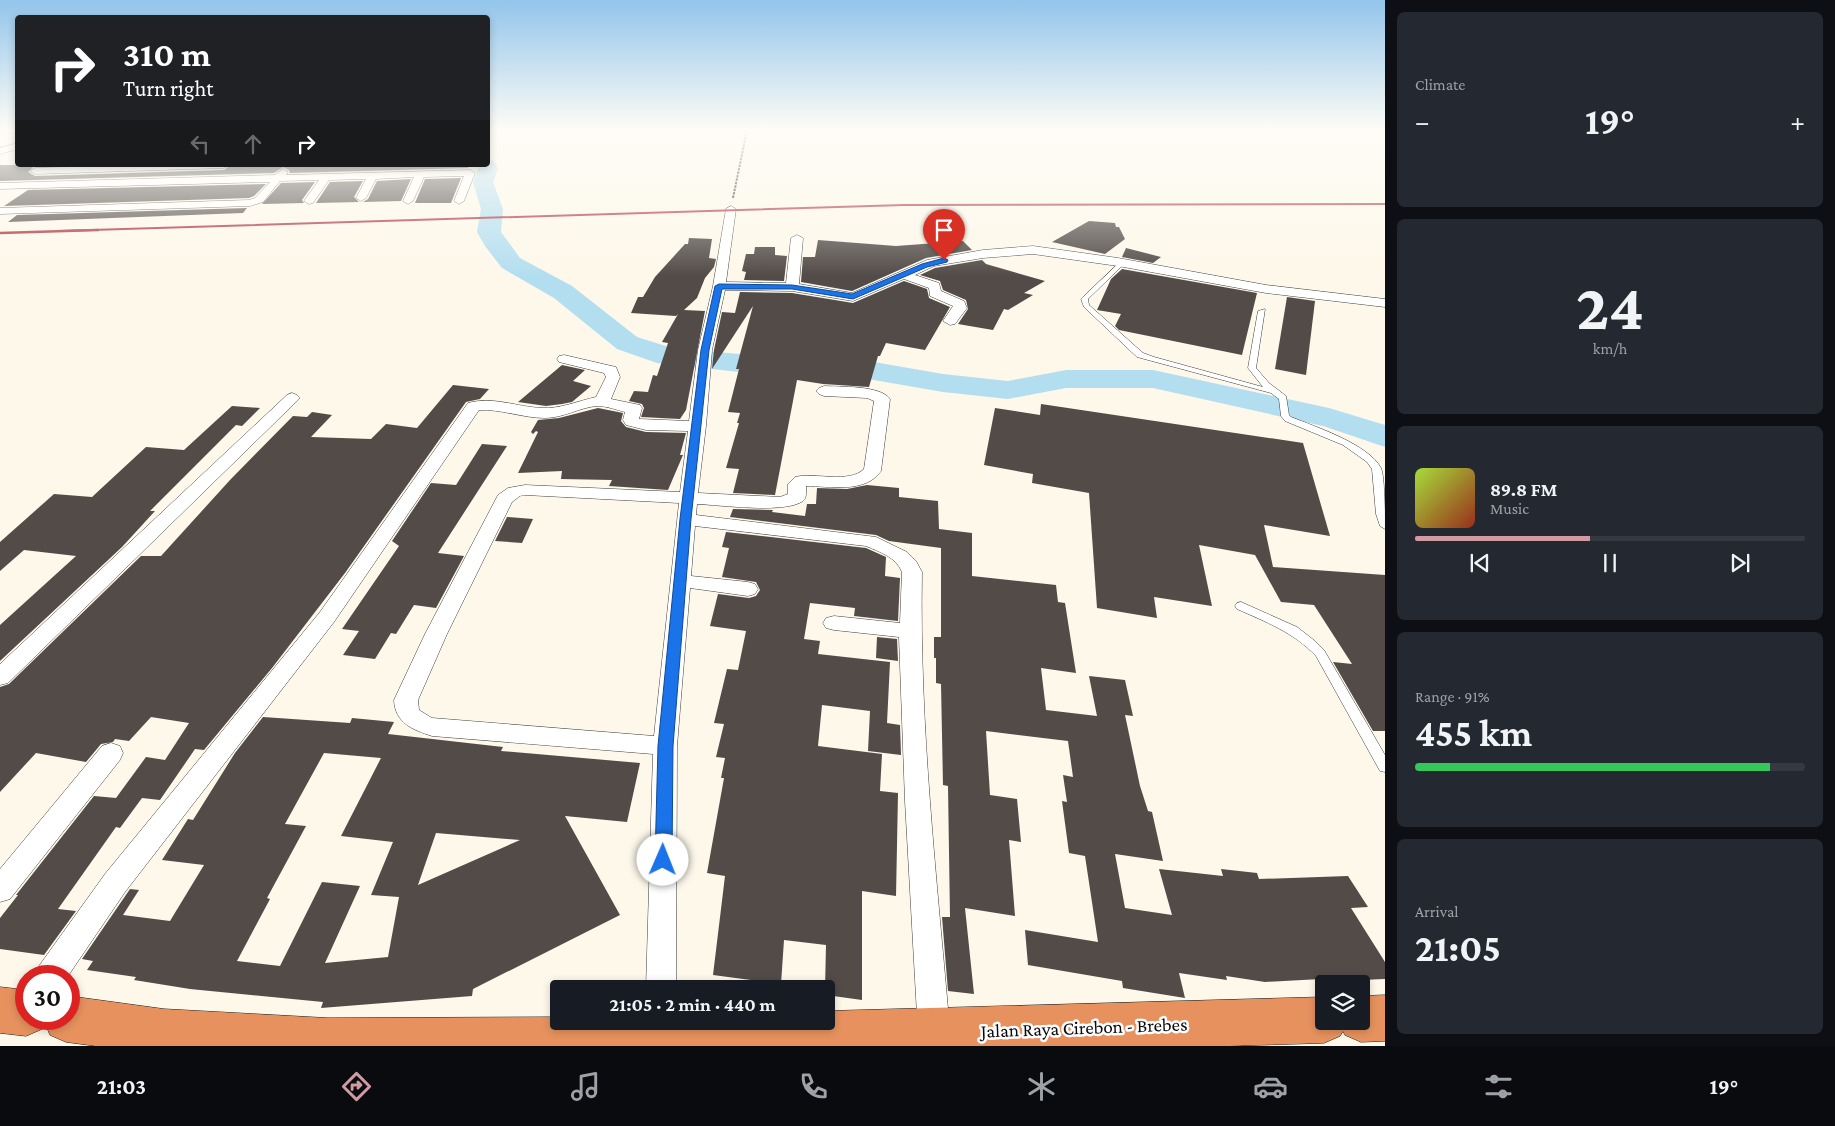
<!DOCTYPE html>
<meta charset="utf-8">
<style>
body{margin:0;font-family:"Crimson Pro",serif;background:#242831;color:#f1f3f6;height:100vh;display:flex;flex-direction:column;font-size:19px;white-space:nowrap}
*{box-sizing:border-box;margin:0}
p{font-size:16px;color:#9ea1a6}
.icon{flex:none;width:28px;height:28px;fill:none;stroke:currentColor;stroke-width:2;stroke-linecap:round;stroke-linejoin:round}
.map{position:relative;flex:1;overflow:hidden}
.sheet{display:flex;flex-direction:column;gap:12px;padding:12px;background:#0d0f14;width:450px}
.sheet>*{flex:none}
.banner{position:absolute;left:15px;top:15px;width:475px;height:152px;border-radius:5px;box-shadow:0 2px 8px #0003;background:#202124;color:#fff;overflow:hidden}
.fabs{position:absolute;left:1315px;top:975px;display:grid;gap:10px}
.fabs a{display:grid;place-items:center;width:55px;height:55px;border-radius:5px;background:#171b24;box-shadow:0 2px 8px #0003;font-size:25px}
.speed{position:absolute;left:15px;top:965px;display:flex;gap:10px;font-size:25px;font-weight:700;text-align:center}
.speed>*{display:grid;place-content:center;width:65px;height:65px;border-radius:50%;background:#171b24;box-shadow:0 2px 8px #0003;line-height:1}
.speed .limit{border:8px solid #d22;background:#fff;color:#111}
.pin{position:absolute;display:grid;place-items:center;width:42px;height:42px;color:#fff;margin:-51px -21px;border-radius:50% 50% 50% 0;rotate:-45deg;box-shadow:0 0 5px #0007}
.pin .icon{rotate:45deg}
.me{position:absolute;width:55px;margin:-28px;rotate:1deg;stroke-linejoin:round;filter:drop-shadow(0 0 4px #0008)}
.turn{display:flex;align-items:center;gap:18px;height:105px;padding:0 25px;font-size:22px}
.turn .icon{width:65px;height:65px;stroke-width:2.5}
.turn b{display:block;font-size:35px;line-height:42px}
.lanes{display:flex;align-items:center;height:48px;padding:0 25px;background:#0003;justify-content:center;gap:25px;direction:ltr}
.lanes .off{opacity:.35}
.big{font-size:38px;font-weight:700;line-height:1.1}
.sheet .tile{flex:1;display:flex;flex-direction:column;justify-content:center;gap:8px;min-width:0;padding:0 18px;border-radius:8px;background:#242831}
.sheet .dial{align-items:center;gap:0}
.dial b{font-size:65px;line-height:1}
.song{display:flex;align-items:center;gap:15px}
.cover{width:60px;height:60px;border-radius:8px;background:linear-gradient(135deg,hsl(80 70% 55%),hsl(10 70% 35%))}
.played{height:5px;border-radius:2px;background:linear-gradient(90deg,#d29ba4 45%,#363941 45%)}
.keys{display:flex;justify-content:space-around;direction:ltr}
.heat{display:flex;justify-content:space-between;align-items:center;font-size:28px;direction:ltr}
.charge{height:8px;border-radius:4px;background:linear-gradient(90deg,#34c759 91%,#363941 0)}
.trip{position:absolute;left:550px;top:980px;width:285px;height:50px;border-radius:5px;background:#171b24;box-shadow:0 2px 8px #0003;font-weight:700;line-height:50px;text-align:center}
.tab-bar{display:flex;height:80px;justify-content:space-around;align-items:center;background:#090b0e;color:#9ea1a6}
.tab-bar .icon{width:35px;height:35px}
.tab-bar .on{color:#d29ba4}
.tab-bar b{font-size:22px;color:#f1f3f6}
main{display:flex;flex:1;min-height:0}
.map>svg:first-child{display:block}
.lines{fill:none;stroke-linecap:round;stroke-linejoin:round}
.river{fill:#b3def0;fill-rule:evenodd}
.building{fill:#524b48;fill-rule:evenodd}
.lane-casing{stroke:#3d3d3d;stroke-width:1}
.street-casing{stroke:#3d3d3d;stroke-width:1}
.highway-casing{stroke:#1b1b1b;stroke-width:1}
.path{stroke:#2c2c2c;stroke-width:2;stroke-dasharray:2.5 1;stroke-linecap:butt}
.lane{fill:#fff;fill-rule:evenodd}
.street{fill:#fff;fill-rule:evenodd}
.highway{fill:#e7925e;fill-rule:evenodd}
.rail-far1{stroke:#ad303f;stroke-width:2}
.rail{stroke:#ad303f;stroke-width:2.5}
.route{fill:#1a73e8;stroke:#114b97}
.labels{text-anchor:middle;stroke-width:5;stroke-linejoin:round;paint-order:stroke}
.near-street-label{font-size:19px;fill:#0a0a0a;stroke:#fff}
</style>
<main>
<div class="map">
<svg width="1385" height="1046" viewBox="0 0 1385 1046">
<rect width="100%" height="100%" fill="#fdf8ea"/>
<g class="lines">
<polygon class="river" points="488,159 494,161 498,169 493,182 503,209 501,232 520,258 572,286 637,337 672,348 739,354 799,349 943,374 1008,381 1066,370 1153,370 1329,408 1385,425 1385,447 1323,426 1153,388 1066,388 1008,399 943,392 799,367 739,372 657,363 617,349 554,298 502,268 485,246 477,232 481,209 473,182 478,169 477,165 488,165"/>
</g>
<g class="building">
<polygon points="0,165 72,165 34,166 28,172 35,176 224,170 231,165 469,165 468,168 290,173 289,170 283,167 274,173 0,181"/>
<polygon points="461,178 451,203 415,203 425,179"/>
<polygon points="411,179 401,201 363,202 368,199 377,181"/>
<polygon points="363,181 354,197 359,202 316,203 330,182"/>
<polygon points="315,182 302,200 304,203 262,204 281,183"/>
<polygon points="266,184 254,196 249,198 4,206 28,190"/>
<polygon points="247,208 243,213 8,222 17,215"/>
<polygon points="1089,221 1115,223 1116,227 1119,227 1125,239 1105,254 1052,242"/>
<polygon points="689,238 712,239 709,258 716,259 714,267 705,278 697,298 684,310 705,311 686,410 680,419 641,417 644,408 642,404 629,401 634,391 648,392 653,375 657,376 668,343 662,342 678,314 676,316 631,313 638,297 643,297 655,277 685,244 688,244"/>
<polygon points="818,240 896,246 963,241 972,250 926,258 852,291 801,282 803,257 815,257"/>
<polygon points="755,247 775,247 775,255 787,256 784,281 744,280 746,272 742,271 746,254 754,254"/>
<polygon points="1126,248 1161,257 1153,263 1122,257"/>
<polygon points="982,260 986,264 1045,281 1024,293 1033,295 1008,310 1004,309 993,330 958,324 968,309 966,300 943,290 940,281 920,275 935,268"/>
<polygon points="1122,269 1257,293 1242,355 1119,330 1115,326 1121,314 1097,310 1111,279"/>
<polygon points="904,281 927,289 929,298 950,307 925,350 886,343 880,356 878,356 869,387 823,384 797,380 775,495 733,493 739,469 726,468 739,423 737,423 740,413 728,412 739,369 736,369 753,306 712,369 714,350 722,312 735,313 740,292 792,293 853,303"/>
<polygon points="1287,297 1315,301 1306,375 1275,369"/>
<polygon points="562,365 585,370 573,381 591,386 572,402 562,404 546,406 518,402"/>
<polygon points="453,385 489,389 480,399 466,402 345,573 272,668 204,750 195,749 160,800 142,798 120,828 116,827 58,909 76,911 44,955 0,949 0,918 18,895 16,895 94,796 116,798 146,757 165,760 189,723 151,717 129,741 115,739 113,742 101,744 86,762 36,753 0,792 0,687 9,684 141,556 161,556 230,480 293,416 307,417 312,412 332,415 311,437 371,439 386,424 417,428"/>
<polygon points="1041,404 1303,443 1330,536 1264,525 1273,567 1385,575 1385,731 1373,731 1333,662 1352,664 1314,605 1281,602 1255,555 1199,545 1212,606 1154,597 1157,618 1097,608 1089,493 1032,483 1033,474 984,465 995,408 1040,415"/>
<polygon points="232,406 260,408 242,426 236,425 150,511 155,511 122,547 0,661 0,625 76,556 24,550 0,571 0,542 54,494 92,497 146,447 184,450"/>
<polygon points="598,408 623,413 621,421 626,427 646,432 686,433 680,455 683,455 668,490 609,486 612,480 561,479 562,471 518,473 538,432 536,431 533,434 531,432 538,420 559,418"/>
<polygon points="482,444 507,446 438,553 464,556 436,608 414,605 396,634 391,633 375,659 343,655 359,631 342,629 399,546 392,541 431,483 456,485"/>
<polygon points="867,485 899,488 899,497 938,501 939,529 972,533 972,576 1056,585 1058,602 1065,603 1076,673 1041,668 1046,710 1097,716 1089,676 1125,680 1133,716 1125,715 1140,786 1148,811 1152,812 1163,861 1115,854 1125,908 1172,915 1159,869 1223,876 1221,869 1257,873 1259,879 1348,876 1368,907 1351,908 1385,962 1385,979 1360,980 1358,977 1265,982 1226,976 1227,980 1179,973 1185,998 1123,988 1122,981 1028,965 1025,930 1098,942 1085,856 1069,853 1062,801 1067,802 1063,775 1073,777 1068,741 986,731 990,795 1017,799 1021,842 1009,840 1015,916 965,908 974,994 948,991 942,917 950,917 948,786 943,785 941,684 936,683 936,658 934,658 934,637 941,637 941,548 889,541 876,535 730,517 733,509 773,510 772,512 805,516 807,504 816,504 817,488 847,489"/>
<polygon points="507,517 533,519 522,543 495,541"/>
<polygon points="726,532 866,548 886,557 885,576 900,578 898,621 854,616 855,608 810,603 804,639 820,641 818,654 890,662 887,723 900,725 901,755 868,751 870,711 822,705 818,746 882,754 880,791 898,793 896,896 862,891 862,1000 826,995 826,989 825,989 826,945 784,940 781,984 713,975 725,876 707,873 724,778 721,778 725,758 716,757 724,724 714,723 727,669 738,670 746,631 710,626 718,594 749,598 756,596 760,590 756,582 722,577 729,548 722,547"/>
<polygon points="877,637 897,639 898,661 876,658"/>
<path d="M 263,717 L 350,723 L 352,718 L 394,722 L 388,734 L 503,747 L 501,751 L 640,763 L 627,822 L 565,816 L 620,915 L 473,989 L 472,996 L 321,1008 L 323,1002 L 190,989 L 134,980 L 136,977 L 87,970 L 93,961 L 82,959 L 130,889 L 139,890 L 123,915 L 170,921 L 204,865 L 162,860 L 188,819 L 193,820 L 235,753 ZM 324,753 L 381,758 L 341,836 L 393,842 L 371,895 L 399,897 L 388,957 L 325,963 L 360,886 L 322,882 L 280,966 L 237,961 L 270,899 L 267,898 L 306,826 L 285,824 ZM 436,833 L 520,840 L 418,885 Z"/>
</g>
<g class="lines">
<g class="lane-casing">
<g id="lane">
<path d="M 1120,262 L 1125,263 L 1088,299 L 1089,305 L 1143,353 L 1154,357 L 1263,387 L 1248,368 L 1258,311 L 1265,309 L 1256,368 L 1269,383 L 1286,396 L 1289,415 L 1291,417 C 1316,427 1368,444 1381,468 C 1385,477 1385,517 1385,529 L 1380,526 L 1376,514 L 1372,469 L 1367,462 L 1343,445 L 1285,421 L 1281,416 L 1279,399 L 1271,393 L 1137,357 L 1084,307 L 1081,299 L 1082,298 Z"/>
<path d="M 1241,602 L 1297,627 L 1315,641 L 1324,650 L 1385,755 L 1385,772 L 1380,771 L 1316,656 C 1293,632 1266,622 1237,609 L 1235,606 L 1237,603 Z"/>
</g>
</g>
<g class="street-casing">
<g id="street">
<polygon points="0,130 18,130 18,133 0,134"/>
<polygon points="18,143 18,149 0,154 0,148"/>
<polygon points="133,165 229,165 224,168 35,174 30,171 35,168"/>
<polygon points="283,169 288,172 286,175 470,170 475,173 464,201 459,204 454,201 464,176 424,177 413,201 408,204 403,201 414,177 376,179 366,198 361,201 356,198 366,179 329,180 313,203 309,204 304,201 319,180 280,181 263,202 250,206 0,214 0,208 249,200 255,198 270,182 0,189 0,183 275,175"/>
<path d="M 731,206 L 736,209 L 726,282 L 786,283 L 791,238 L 797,235 L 803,238 L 799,284 L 852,293 L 927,260 L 983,250 L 1033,246 L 1118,258 L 1266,285 L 1385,299 L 1385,307 L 1266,293 L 1118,266 L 1033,254 L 983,258 L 934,266 L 915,275 L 939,283 L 941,291 L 964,301 L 967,308 L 955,324 L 950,325 L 943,321 L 953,306 L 930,296 L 929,288 L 904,279 L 853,301 L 792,291 L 725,290 L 712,350 L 706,426 L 698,493 L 780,497 L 788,494 L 788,484 L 795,477 C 814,472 849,484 864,469 L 874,401 L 867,398 L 824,396 L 819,394 L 816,391 L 819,388 L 824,386 C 840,387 880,385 890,399 L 881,471 C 865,494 830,486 806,486 C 806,491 807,498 803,501 C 785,514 720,505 697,504 L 696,515 L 876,537 L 907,552 L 916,561 L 922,572 C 919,725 937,879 950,1032 L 945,1043 C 937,1046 931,1046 923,1043 L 918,1032 L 905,801 L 899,637 L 834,630 L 826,628 L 823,623 L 826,618 L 834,616 L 900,623 L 902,572 C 896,557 880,552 866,546 L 695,526 L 691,576 L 748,582 L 755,584 L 758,589 L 755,594 L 748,596 L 690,588 L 677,746 L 676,989 L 646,989 L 653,754 L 432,736 C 413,730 395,723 394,700 L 425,634 L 498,495 L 508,488 L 525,485 L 680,492 L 688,431 L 646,430 L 626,425 L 623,420 L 625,412 C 617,410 606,406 598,406 C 580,407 564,418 545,418 C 523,418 501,409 479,410 L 334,622 L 125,892 L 68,976 L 35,976 L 39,966 L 105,874 L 320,612 L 468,403 C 493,396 517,407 542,408 C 560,409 578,401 596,397 L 606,377 L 604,373 L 559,362 L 557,359 L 559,356 L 564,355 L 616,367 L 620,377 L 611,399 L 640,405 L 642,408 L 639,419 L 689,421 L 698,350 L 713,286 L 726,209 ZM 525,495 L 679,503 L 654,736 L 432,718 L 419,710 L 418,700 L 447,634 L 512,502 L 520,496 Z"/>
<polygon points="292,393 297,395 300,398 297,401 8,683 0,685 0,664 287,395"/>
<polygon points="111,743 120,746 123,753 120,760 10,899 0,902 0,869 102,746"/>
</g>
</g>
<g class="highway-casing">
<polygon id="highway" points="0,987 26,990 26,1019 69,1019 69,996 164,1009 328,1018 559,1017 559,1021 826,1021 826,1011 1324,997 1324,1021 1361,1021 1361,996 1385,995 1385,1041 1361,1042 1345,1035 1343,1031 1340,1036 1324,1043 1227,1046 96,1046 66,1042 50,1035 45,1023 42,1029 26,1036 0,1033"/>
</g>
<polyline class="path" points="733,198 747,130"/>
<use href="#lane" class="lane"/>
<use href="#street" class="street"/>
<use href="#highway" class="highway"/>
<polyline class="rail-far1" points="58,231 904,205 1385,204"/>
<polyline class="rail" points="0,233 98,230"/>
</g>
<linearGradient id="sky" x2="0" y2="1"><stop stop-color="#93c5eb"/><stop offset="0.47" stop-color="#fefcf6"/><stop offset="1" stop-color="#fefcf6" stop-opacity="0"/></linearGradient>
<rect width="1385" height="276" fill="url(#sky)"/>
<polygon class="route" points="944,258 948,260 947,262 927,267 853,299 792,289 722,289 709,350 691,519 673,746 672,860 669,866 663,868 657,866 655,860 658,746 680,519 701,350 715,286 719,284 792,285 852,294 922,264"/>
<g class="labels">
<g class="near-street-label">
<text transform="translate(1084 1027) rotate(-2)" y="7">Jalan Raya Cirebon - Brebes</text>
</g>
</g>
</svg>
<div class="fabs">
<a><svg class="icon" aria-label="layers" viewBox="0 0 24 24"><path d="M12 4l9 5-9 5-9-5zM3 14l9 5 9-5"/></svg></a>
</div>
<div class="speed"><div class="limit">30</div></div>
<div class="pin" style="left:944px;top:260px;background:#d93025"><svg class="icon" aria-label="arrive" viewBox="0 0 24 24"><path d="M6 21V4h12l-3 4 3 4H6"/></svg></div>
<svg class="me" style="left:663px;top:860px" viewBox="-20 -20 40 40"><circle r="19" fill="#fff"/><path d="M0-13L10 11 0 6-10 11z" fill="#1a73e8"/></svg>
<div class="trip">21:05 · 2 min · 440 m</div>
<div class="banner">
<div class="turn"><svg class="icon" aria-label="right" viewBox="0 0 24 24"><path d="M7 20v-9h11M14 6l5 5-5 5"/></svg><div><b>310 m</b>Turn right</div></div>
<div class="lanes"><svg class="icon off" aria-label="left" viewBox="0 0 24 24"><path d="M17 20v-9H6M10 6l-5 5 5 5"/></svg><svg class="icon off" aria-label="ahead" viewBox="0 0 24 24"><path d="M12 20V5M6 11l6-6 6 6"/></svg><svg class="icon" aria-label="right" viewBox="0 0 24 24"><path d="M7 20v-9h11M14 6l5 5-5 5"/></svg></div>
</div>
</div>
<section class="sheet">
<div class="tile"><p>Climate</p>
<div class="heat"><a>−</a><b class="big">19°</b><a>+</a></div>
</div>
<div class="tile dial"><b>24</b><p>km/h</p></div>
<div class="tile">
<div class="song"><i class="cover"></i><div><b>89.8 FM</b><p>Music</p></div></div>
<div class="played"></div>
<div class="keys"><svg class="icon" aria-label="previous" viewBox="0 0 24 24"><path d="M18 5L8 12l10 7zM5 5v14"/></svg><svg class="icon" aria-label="pause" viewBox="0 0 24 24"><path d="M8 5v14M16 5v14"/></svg><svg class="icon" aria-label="next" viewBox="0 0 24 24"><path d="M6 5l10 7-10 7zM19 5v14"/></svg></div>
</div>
<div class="tile"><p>Range · 91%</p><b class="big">455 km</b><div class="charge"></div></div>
<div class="tile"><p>Arrival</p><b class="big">21:05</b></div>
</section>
</main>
<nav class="tab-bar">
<b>21:03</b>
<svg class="icon on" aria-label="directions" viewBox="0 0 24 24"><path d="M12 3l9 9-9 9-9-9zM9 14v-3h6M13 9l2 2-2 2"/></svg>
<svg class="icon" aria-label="music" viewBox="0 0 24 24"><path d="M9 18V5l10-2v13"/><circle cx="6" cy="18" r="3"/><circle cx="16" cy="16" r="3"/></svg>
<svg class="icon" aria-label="phone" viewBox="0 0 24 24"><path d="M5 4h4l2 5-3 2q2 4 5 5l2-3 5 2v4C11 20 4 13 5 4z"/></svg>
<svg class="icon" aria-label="climate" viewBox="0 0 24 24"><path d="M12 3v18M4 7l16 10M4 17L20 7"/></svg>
<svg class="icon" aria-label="car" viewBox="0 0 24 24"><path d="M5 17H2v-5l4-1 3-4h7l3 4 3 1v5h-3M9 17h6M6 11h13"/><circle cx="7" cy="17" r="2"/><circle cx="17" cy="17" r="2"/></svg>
<svg class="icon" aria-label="filters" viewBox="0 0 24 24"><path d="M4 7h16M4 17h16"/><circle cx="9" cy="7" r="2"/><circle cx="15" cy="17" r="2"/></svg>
<b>19°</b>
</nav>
